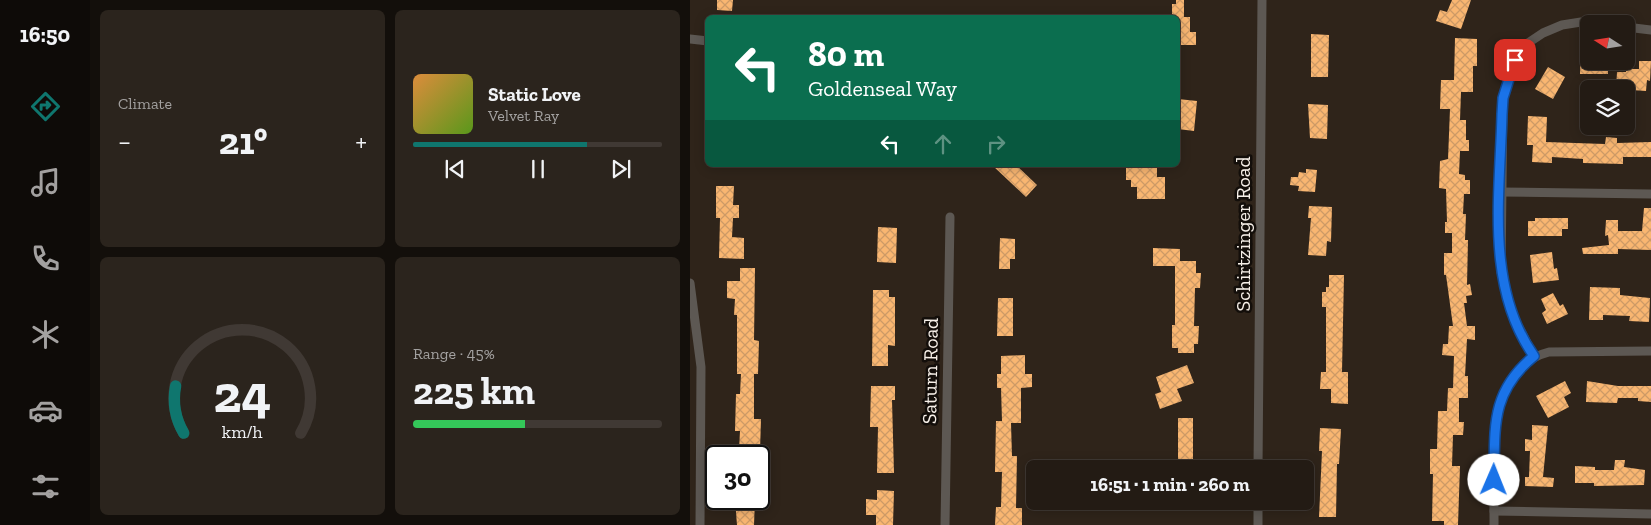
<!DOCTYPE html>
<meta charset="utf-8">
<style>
body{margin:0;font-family:"Zilla Slab",serif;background:#2b241d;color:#f1f3f6;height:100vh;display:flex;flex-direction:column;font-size:19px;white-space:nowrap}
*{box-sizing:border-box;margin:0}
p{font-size:16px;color:#a3a1a0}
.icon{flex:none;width:28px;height:28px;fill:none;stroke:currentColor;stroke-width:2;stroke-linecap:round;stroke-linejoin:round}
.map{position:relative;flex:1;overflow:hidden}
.details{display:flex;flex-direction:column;gap:10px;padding:10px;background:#130f0b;width:600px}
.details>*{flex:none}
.guide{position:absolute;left:15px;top:15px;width:475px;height:152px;border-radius:8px;box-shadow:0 2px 12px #0003,0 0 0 1px #403934;background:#0b6e4f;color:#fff;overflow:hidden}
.needle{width:32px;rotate:282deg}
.fabs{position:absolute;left:890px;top:15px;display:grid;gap:10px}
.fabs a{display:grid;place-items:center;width:55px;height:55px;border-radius:8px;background:#231b14;box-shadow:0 2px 12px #0003,0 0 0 1px #403934;font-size:25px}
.speed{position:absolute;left:15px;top:445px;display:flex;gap:10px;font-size:25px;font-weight:700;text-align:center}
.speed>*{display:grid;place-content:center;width:65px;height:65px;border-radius:50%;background:#231b14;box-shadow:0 2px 12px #0003,0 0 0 1px #403934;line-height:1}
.speed .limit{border:2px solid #111;border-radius:8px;background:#fff;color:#111}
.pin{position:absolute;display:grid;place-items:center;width:42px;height:42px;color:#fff;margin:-21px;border-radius:10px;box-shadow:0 2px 8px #0006}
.me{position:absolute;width:55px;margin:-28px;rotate:1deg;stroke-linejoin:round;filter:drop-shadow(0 0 4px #0008)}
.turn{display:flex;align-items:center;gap:18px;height:105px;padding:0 20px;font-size:22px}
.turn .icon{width:65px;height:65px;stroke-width:2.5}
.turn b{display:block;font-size:35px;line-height:42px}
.lanes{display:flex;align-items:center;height:48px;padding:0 20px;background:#0003;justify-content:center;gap:25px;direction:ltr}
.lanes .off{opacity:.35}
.big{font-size:38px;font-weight:800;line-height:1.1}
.details .tile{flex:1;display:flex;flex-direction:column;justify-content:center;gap:8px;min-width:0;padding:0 18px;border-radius:8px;background:#2b241d}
.details .dial{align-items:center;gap:0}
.dial svg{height:130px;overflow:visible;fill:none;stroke:#403934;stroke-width:7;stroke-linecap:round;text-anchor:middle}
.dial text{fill:#f1f3f6;stroke:none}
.song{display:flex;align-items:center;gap:15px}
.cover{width:60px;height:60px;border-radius:8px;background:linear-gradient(135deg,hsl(30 70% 55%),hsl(90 70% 35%))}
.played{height:5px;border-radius:2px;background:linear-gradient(90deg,#0f766e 70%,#403934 70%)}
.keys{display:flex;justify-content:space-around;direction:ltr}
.heat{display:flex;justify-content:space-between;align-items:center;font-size:28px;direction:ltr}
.charge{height:8px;border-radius:4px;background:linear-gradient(90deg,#34c759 45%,#403934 0)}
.details .tiles{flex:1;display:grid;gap:10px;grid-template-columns:repeat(2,1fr)}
.trip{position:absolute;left:336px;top:460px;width:288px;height:50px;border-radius:8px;background:#231b14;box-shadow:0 2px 12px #0003,0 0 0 1px #403934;font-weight:800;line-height:50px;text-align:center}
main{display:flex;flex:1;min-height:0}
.menu{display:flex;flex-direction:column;width:90px;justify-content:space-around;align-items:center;background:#0e0b08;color:#a3a1a0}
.menu .icon{width:35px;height:35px}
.menu .current{color:#0f766e}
.menu b{font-size:22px;color:#f1f3f6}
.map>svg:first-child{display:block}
.building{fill:url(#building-cross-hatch)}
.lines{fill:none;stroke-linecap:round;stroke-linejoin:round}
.minor{stroke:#5d5853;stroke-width:9}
.route-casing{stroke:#114b97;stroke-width:12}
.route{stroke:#1a73e8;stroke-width:9}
.labels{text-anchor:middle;stroke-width:5;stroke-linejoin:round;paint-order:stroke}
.street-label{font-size:20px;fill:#f7f0e9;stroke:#130e0a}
</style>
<main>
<nav class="menu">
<b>16:50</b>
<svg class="icon current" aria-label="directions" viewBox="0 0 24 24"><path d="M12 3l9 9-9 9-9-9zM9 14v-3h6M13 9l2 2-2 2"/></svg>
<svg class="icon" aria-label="music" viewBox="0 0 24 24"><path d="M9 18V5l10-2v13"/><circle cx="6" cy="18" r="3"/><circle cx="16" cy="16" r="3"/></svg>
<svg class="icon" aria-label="phone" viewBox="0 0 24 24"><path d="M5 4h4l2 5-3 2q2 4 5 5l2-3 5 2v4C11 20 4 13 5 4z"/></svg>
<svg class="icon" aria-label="climate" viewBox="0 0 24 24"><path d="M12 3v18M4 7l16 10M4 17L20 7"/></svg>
<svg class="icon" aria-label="car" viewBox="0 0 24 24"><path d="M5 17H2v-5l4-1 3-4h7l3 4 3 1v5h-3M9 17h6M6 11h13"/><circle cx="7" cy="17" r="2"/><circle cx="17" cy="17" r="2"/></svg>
<svg class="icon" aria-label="filters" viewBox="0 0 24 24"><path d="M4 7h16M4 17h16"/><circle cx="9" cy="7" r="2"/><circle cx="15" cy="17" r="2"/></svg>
</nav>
<section class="details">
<div class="tiles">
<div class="tile"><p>Climate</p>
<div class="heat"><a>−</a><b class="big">21°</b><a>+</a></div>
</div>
<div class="tile">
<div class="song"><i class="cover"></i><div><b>Static Love</b><p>Velvet Ray</p></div></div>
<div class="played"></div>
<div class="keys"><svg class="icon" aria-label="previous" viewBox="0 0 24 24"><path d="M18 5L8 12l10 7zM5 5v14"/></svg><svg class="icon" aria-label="pause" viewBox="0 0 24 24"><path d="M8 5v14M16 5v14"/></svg><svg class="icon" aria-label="next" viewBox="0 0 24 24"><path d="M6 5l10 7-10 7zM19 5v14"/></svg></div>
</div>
<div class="tile dial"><svg viewBox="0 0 100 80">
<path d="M14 69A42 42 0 1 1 86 69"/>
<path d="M14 69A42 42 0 0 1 9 40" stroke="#0f766e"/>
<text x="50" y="56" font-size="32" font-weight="700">24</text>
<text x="50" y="72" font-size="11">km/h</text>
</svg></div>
<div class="tile"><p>Range · 45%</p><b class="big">225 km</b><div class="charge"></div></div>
</div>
</section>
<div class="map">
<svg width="961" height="525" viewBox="0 0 961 525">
<defs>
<pattern id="building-cross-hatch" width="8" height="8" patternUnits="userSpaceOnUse" patternTransform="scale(1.25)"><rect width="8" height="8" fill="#f9b671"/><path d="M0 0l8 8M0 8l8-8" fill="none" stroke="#cd9a66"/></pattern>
</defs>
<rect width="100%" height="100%" fill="#2f241a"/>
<g class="building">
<polygon points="27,0 43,0 42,11 27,10"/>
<polygon points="486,0 494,0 494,17 500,17 500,32 506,32 506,45 488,45 488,18 482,18 482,4 486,4"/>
<polygon points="762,0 781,0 771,29 746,21 750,10 757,12"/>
<polygon points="621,34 639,35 638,77 621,77"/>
<polygon points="765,38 787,39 787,66 783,66 783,92 771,92 770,120 776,120 776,140 779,140 779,151 770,151 769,174 775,175 775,180 780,180 780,194 774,194 773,214 776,214 775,240 778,240 777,285 780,284 782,295 776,296 777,303 774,303 777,326 785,326 785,340 777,339 775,376 778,376 778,398 769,398 769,422 774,422 773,435 763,435 762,466 770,466 768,525 754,525 754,521 742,521 743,474 740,474 740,449 747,449 748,411 757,411 758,388 763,388 764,356 752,355 753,344 758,344 759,326 763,326 756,275 754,275 754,253 762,253 762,233 755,233 755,222 757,222 756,189 749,188 750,161 758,159 760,109 750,109 751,80 764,80"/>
<polygon points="891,44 899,44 899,61 918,61 918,74 890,74"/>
<polygon points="949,61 961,61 960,81 957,80 956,91 926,89 927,72 936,72 936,69 949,69"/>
<polygon points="858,67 875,77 863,99 845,89"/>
<polygon points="488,99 507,101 504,131 488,129"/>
<polygon points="618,104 638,105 637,139 620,138"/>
<polygon points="838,116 857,117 856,142 915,144 916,137 927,138 927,143 961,142 961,157 933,157 933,164 893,163 893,159 862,157 862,163 842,162 843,145 837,145"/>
<polygon points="302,165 326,165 347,185 336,197"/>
<polygon points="436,165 467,165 467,177 475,177 475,199 447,199 447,187 441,187 441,180 436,180"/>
<polygon points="616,169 627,170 625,192 608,191 609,186 600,185 601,177 608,177 609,172 616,173"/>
<polygon points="26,186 44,186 43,205 49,205 49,218 43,218 42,237 54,238 54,259 29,258 30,218 26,218"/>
<polygon points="619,206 642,207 641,242 637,241 636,256 618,255 621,218 618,218"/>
<polygon points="954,208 961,208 961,250 928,249 928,254 893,254 892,248 919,245 918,235 915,236 916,220 928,220 928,231 952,231"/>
<polygon points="845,218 878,218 878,229 872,229 872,236 838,236 838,221 845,221"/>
<polygon points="188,227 207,228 206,263 187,262"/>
<polygon points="310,238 325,239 325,259 320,259 320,269 309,269"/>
<polygon points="463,248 490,249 490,261 506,261 506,273 511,273 510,288 505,288 504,326 509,326 508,344 504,344 504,353 488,353 488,348 482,348 482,325 485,325 485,266 463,266"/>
<polygon points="862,252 864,269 867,268 869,280 843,283 840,255"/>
<polygon points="50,268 65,268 64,340 69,341 68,374 64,374 64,419 71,419 70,451 49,450 50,431 45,431 46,394 50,394 51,374 47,374 47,315 44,315 45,299 37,298 37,281 50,281"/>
<polygon points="639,275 654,275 652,372 658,372 658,404 641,403 641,389 630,389 631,372 636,372 636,307 632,307 632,292 636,292 636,287 639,287"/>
<polygon points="900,287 930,288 930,295 960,298 959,322 939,321 940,316 913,315 913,320 899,320"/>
<polygon points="183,290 199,290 199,297 205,297 205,346 198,345 198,366 182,366"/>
<polygon points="863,293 870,306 873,304 878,314 857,324 852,313 856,310 851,299"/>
<polygon points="308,298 323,298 323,336 307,336"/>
<polygon points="335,355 335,374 342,374 342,387 331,388 331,423 321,423 322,456 327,456 326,508 332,508 332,525 305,525 306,507 311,507 312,472 305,472 306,421 312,421 311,388 307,388 307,374 311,374 311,356"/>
<polygon points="497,365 504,383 487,389 492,401 470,409 465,394 471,392 466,377"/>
<polygon points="875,381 881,393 874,397 879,407 858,418 846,396"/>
<polygon points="897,381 928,386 961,386 961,402 948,401 948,398 928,398 927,403 896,402"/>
<polygon points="181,386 205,386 205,400 202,400 204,473 187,473 188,427 180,427"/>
<rect x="488" y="418" width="15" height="41"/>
<polygon points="842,425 858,426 853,477 864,478 863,487 835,486 835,477 839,477 840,451 835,451 835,439 842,440"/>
<polygon points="630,428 651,429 649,464 647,464 646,517 629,517 632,451 629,451"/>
<polygon points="925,460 935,460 934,467 955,470 954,485 904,486 904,483 885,483 885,466 905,467 905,470 924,470"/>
<polygon points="187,490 204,491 203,525 186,525 186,515 176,515 176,499 187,500"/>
<polygon points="45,499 65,499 64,525 47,525"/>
</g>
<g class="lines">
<g class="minor">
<polyline points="936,27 961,30"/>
<polyline points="0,39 18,41"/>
<polyline points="810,192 961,194"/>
<polyline points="0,283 11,367 10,525"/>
<polyline points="844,356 821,312 811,272 813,98 825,60 838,43 853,33 872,25 891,22 907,24"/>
<polyline points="568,469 572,0"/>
<polyline points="804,511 961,514"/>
<polyline points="255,525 260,217"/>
<polyline points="568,525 568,501"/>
<path d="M 804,525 C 805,469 790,370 859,352 L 961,351"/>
</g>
</g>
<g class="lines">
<g class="route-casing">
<path id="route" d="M 804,480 C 805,428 800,392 844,356 C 795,287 810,194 812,114 L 813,98 L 825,60"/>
</g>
<use href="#route" class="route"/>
</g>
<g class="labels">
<g class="street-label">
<text transform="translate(553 234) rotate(-90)" y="7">Schirtzinger Road</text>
<text transform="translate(240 371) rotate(-89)" y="7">Saturn Road</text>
</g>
</g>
</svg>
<div class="fabs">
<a><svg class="needle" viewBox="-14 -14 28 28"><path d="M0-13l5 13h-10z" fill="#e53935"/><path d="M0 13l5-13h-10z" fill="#a3a1a0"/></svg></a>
<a><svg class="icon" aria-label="layers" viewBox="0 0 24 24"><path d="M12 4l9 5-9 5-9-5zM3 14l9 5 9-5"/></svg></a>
</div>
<div class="speed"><div class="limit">30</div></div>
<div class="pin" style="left:825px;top:60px;background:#d93025"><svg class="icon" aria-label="arrive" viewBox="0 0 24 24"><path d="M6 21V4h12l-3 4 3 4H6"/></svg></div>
<svg class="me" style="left:804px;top:480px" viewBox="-20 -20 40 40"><circle r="19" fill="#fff"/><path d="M0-13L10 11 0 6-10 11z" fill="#1a73e8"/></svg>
<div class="trip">16:51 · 1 min · 260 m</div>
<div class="guide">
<div class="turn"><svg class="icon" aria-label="left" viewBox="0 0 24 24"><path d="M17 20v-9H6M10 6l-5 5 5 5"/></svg><div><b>80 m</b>Goldenseal Way</div></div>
<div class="lanes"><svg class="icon" aria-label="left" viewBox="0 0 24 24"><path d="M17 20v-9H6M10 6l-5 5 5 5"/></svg><svg class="icon off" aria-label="ahead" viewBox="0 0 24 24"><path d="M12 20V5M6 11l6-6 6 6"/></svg><svg class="icon off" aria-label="right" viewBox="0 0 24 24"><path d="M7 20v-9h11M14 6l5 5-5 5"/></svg></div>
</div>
</div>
</main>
